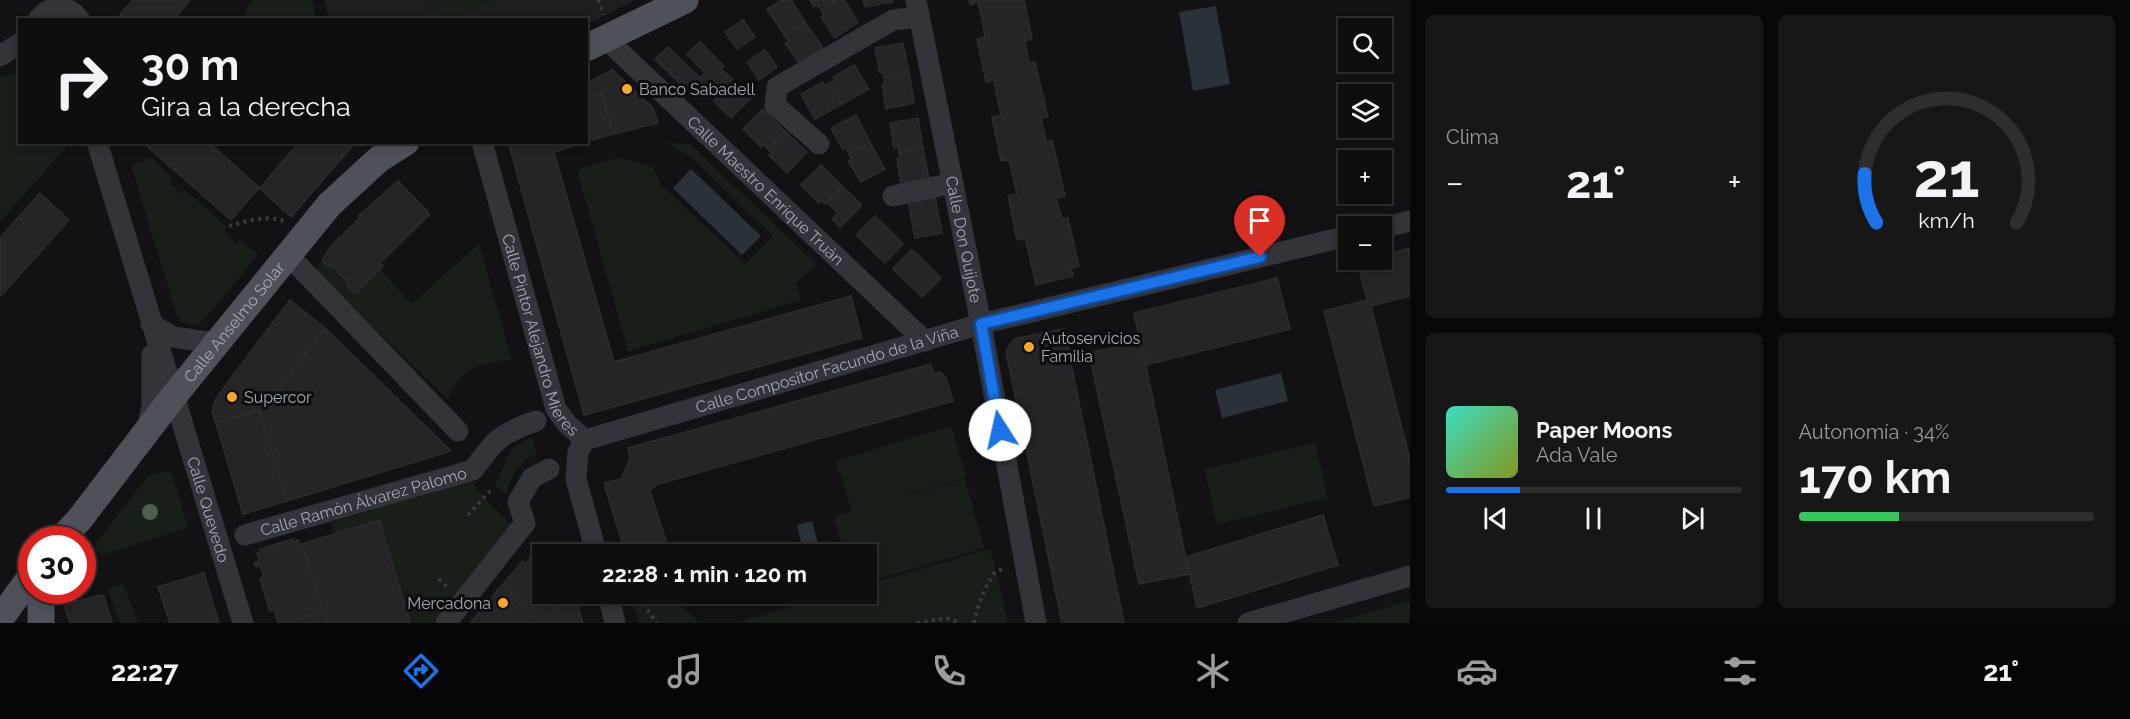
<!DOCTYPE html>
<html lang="es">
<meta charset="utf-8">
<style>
body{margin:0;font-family:Raleway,sans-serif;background:#171718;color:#f1f3f6;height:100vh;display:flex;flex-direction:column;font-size:22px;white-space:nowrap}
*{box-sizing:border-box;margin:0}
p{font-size:20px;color:#9b9c9e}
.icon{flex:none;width:33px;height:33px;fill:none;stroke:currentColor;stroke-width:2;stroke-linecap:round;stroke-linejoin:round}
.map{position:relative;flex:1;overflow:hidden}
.details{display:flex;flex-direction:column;gap:15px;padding:15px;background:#080808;width:720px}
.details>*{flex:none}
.top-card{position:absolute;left:18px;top:18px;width:570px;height:126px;border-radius:0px;box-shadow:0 3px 9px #0003,0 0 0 2px #2e2e2f;background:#0e0e0f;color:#f1f3f6;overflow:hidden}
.controls{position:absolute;left:1338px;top:18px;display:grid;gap:12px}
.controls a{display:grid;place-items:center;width:54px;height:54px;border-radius:0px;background:#0e0e0f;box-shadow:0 3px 9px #0003,0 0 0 2px #2e2e2f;font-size:30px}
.speed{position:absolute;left:18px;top:526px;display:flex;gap:12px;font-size:30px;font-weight:700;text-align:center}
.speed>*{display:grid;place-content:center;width:78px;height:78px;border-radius:50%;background:#0e0e0f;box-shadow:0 3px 9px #0003,0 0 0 2px #2e2e2f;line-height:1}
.speed .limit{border:9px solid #d22;background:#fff;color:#111}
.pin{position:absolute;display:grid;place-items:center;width:51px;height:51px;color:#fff;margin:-62px -26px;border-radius:50% 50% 50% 0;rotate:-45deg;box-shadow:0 0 6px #0007}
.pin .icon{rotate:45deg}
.me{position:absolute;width:66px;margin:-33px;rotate:350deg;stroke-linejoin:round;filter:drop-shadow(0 0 4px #0008)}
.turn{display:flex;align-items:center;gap:21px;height:126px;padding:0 24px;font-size:27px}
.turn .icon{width:78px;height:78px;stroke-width:2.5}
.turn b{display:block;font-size:42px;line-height:51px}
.big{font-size:45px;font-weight:700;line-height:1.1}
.details .card{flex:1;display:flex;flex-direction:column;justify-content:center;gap:9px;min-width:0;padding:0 21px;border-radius:9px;background:#171718}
.details .dial{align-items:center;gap:0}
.dial svg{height:156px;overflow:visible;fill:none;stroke:#2e2e2f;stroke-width:7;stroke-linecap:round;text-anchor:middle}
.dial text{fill:#f1f3f6;stroke:none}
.song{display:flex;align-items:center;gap:18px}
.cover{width:72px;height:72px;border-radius:9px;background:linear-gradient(135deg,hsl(170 70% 55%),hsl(70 70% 35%))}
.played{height:6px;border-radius:3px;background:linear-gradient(90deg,#1a73e8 25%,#2e2e2f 25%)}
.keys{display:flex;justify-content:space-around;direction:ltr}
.heat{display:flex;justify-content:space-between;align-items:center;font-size:33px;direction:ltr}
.charge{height:9px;border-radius:4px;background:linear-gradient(90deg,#34c759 34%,#2e2e2f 0)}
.details .tiles{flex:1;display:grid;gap:15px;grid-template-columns:repeat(2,1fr)}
.trip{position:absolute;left:532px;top:544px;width:345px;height:60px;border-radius:0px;background:#0e0e0f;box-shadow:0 3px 9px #0003,0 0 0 2px #2e2e2f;font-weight:700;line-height:60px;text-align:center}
.dock{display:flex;height:96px;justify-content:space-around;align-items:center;background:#060606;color:#9b9c9e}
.dock .icon{width:42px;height:42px}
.dock .current{color:#1a73e8}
.dock b{font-size:27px;color:#f1f3f6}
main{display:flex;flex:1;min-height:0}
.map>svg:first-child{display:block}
.built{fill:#1e1e21}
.green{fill:#181f19}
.water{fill:#283238}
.building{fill:#252528;stroke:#2c2c30;stroke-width:1.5}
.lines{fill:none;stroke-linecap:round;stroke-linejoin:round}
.path{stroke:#393b40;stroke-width:4;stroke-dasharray:3 4.5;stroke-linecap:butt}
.minor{stroke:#333439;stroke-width:21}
.major{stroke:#4f5158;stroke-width:27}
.tree{fill:#4b614c}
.route-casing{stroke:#114b97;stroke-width:15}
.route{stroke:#1a73e8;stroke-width:10}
.poi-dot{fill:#f7a727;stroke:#0d0d0f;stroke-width:2}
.labels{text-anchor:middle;stroke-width:6;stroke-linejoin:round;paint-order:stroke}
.poi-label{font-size:16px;fill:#a3a9b5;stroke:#0d0d0f;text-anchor:start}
.street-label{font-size:16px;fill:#a3a9b5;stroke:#0d0d0f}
</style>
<main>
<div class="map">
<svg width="1410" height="623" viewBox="0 0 1410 623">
<rect width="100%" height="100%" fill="#121214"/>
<polygon class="built" points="324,0 635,0 587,24 586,20 329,19"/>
<g class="green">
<polygon points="253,0 312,0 316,19 251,19 243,12"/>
<polygon points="427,0 493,0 459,19 438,20"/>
<polygon points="13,74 19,74 20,142 66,143 67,146 0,222 0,78"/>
<polygon points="667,143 690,144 817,265 796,282 801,300 628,351 577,170 619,157 653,167 661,185 745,264 773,236 691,157"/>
<polygon points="151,157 172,178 168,182 182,194 185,190 227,227 224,231 236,244 240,240 258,255 205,319 197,325 182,322 177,316 131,165"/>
<path d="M 479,244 L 512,360 C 483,361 456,370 448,400 L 314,270 L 322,260 L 329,267 L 331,265 L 348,282 L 346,284 L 355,293 L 380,269 L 411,304 Z"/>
<polygon points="951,426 966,477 891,500 965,479 984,548 867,582 867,555 845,555 834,517 852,511 836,461"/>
<path d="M 532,436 L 537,454 C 518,461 511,476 506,494 L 495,485 L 511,449 Z"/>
<polygon points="1315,443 1328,498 1217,524 1204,469"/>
<polygon points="166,471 172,473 187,524 186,528 102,555 95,548 96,543 148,476"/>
<polygon points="471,480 483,497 511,524 434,623 409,623 379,520 334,534 330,523"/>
<polygon points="990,549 1008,623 735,623 835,594 867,594 867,585"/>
<polygon points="123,584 138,623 120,623 108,589"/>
<polygon points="631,594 668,594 700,623 639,623"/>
<polygon points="1410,601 1410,623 1333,623"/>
</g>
<g class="water">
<polygon points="1216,6 1230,84 1193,91 1179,12"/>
<polygon points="691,169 761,236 742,255 673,188"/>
<polygon points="1281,373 1288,401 1222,418 1215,390"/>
<polygon points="812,521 821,555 769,555 802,546 797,525"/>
</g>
<g class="building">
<polygon points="133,0 190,0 173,20 126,20 120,14"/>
<polygon points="782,0 791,0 805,22 785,36 767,9"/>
<polygon points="810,0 836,0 821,10 817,5 814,7"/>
<polygon points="836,0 844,0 858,22 835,38 821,17 824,15 821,10"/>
<polygon points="863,0 892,0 893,2 865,7"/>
<polygon points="969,0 1024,0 1032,39 1025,41 1029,63 1035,62 1048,117 1041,118 1046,142 1052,140 1065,196 1056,198 1062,219 1068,218 1079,266 1071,268 1073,276 1036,285 1025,238 1017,240 1008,196 1017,194 1009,160 1001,161 992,117 1001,115 997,97 994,80 986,82 977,39 985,37 982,20 978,2 970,5"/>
<polygon points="743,20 755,37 737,49 725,32"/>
<polygon points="805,22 823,48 799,63 785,43 788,41 785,36"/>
<polygon points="700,42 724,66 721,69 728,75 710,94 704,88 694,98 655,59 668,47 700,78 705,73 687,54"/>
<polygon points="903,43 909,73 884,78 883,72 880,73 875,48"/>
<polygon points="765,50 777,67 759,80 747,62"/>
<polygon points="854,65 869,89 842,104 829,83 835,80 833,77"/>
<polygon points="613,70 653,108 658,123 613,134 602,94 586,98 586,83"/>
<polygon points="909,73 914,103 886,109 882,84 885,84 884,78"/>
<polygon points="728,75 751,98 731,118 714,101 716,99 710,94"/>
<polygon points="823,82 824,86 829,83 842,104 815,119 801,94"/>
<polygon points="602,94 613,134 586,142 586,98"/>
<polygon points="763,109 785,131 768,149 763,144 761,147 743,129"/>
<polygon points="856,115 870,142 849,154 846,148 843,150 831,128"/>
<polygon points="918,118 923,148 899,153 898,147 894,148 890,123"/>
<polygon points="785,131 807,152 787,173 769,155 772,153 768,149"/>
<polygon points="142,142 208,142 260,188 299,142 356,142 291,217 259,188 231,220"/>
<polygon points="508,142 585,142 554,152 614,362 851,296 862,338 584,415"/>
<polygon points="870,142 885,169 861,182 848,161 852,159 849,154"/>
<polygon points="923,148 929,179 901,184 897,159 900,158 899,153"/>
<polygon points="821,165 843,187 825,204 821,200 819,203 801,185"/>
<polygon points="398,181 430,214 380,263 383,266 355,294 346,284 348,282 331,265 329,267 322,260 332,245 360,218 358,216"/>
<polygon points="843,187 862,205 840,227 832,219 838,213 827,202"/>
<polygon points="40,193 69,220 0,297 0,238"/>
<polygon points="935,196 942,233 915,238 908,201"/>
<polygon points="875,216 903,244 885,263 856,235"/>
<polygon points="1410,248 1410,296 1371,306 1367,300 1357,261 1382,260 1382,255"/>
<polygon points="912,249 941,278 922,297 893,269"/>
<polygon points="1277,278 1290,329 1145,365 1134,313"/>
<polygon points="290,300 325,328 268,405 231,378"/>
<polygon points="1367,300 1371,306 1410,460 1410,497 1374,506 1324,311"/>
<polygon points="325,328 451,451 287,501 259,410 216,423 212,412 215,400 231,378 268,405"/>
<polygon points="1064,329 1124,623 1062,623 1006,352 1014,339"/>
<polygon points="1141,342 1189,574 1139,584 1089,353"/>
<polygon points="931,364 933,374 940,372 946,378 953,401 658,484 650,491 668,547 644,555 637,552 634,542 623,546 604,483 621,479 630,458 628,448"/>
<polygon points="259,410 287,501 243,514 216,423"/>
<polygon points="1323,515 1338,565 1197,608 1186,557"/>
<polygon points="379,520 410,622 326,623 303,549 301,550 299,545"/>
<polygon points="293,539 294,542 298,540 301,550 303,549 323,611 285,623 278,623 274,610 270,611 260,579 264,577 260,565 256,567 254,563 259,561 257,553 261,552 260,549"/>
<polygon points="534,553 543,561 543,594 565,594 564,596 566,598 546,622 536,615 534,617 521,602 520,604 510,596 512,593 502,585 523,561 526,563"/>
<polygon points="204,573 219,623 170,623 158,587"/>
<polygon points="502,585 512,593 510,596 520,604 521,602 534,617 536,615 546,622 566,598 564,596 565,594 571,594 575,598 583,623 470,623"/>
<polygon points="101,595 104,596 112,623 70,623 64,605"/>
<polygon points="323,611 326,623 285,623"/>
</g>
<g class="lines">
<g class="path">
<polyline points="598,0 604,15"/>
<path d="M 229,226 C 247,221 269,214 286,222"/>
<polyline points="468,515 490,491"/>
<polyline points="439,579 449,589"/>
<polyline points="631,595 642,602 657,623"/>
<polyline points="917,623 946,618 961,623"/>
<path d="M 974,623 C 978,603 984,588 996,571 L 1004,569"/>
</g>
<g class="minor">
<path id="s1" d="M 916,0 L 981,324 L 1036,623"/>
<path d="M 38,20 C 50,4 68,4 80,20"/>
<path id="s2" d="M 606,39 L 925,341"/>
<polyline points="0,56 20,43"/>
<path id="s3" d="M 97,142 L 243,623"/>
<path id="s4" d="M 482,142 L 556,409 L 567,424 L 585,440"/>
<polyline points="819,144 775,105 777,87 893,20 919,17"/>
<polyline points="893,196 953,183"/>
<polyline points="1382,228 1410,221"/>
<polyline points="288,255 458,431"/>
<polyline points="151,324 173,337 216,343"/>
<polyline points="147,428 152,406 152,355"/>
<path id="s5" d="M 585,440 L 981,324 L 1348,236"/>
<polyline points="585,440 578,452 576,479 597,555"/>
<path id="s6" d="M 245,535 L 473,470 C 496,439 499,434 536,421"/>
<polyline points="608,594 615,623"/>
<polyline points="446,623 525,523 518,502 532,478 549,469"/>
<polyline points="1248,623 1410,576"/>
</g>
<g class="major">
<polyline points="586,48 685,0"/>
<path id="s7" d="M 60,540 L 79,520 L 173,397 L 329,205 L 379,159 L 406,142"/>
<polyline points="0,619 32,575"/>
<polyline points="41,623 41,602 45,591"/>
</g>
</g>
<circle class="tree" cx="150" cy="512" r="8"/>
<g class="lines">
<g class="route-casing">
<polyline id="route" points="1000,430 981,324 1260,257"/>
</g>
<use href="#route" class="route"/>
</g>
<g class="poi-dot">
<circle cx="627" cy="89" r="6"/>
<circle cx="1029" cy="347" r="6"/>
<circle cx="232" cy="397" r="6"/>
<circle cx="503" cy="603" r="6"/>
</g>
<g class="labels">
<g class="poi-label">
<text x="639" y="95">Banco Sabadell</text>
<text x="1041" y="344">Autoservicios<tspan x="1041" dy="18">Familia</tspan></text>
<text x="244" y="403">Supercor</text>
<text x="491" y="609" text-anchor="end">Mercadona</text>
</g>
<g class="street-label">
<text dy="6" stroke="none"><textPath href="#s2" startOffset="220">Calle Maestro Enrique Truán</textPath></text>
<text dy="6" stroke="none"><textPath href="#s1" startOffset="244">Calle Don Quijote</textPath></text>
<text dy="6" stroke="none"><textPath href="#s7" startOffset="279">Calle Anselmo Solar</textPath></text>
<text dy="6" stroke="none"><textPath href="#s4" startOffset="202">Calle Pintor Alejandro Mieres</textPath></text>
<text dy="6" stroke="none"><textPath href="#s5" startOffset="252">Calle Compositor Facundo de la Viña</textPath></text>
<text dy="6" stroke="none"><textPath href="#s6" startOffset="123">Calle Ramón Álvarez Palomo</textPath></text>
<text dy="6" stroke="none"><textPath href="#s3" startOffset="384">Calle Quevedo</textPath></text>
</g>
</g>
</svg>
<div class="controls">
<a><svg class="icon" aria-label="search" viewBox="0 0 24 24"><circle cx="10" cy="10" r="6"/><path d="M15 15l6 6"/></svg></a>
<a><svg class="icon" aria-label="layers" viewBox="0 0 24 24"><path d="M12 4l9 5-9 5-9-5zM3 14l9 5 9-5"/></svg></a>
<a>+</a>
<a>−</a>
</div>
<div class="speed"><div class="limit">30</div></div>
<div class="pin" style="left:1260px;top:257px;background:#d93025"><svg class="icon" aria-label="arrive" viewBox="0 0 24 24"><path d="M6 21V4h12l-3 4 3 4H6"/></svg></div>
<svg class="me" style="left:1000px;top:430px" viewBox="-20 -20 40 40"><circle r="19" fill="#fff"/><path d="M0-13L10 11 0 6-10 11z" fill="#1a73e8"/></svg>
<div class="trip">22:28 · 1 min · 120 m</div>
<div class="top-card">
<div class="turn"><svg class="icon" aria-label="right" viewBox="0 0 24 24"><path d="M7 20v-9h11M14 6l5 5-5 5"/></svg><div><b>30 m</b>Gira a la derecha</div></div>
</div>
</div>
<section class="details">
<div class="tiles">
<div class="card"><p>Clima</p>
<div class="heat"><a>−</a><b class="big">21°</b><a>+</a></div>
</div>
<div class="card dial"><svg viewBox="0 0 100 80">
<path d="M14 69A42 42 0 1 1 86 69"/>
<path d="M14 69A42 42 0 0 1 8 44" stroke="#1a73e8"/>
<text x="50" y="56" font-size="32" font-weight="700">21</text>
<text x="50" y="72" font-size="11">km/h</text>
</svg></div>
<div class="card">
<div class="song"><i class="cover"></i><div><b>Paper Moons</b><p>Ada Vale</p></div></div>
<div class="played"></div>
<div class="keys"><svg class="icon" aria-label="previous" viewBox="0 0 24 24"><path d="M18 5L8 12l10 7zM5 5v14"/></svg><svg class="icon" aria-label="pause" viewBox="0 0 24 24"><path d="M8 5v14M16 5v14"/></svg><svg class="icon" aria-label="next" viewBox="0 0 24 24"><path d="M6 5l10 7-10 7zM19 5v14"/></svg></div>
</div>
<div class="card"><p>Autonomía · 34%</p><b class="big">170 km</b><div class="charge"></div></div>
</div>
</section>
</main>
<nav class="dock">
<b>22:27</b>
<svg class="icon current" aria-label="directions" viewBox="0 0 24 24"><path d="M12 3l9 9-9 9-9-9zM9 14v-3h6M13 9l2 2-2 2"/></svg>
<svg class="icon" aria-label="music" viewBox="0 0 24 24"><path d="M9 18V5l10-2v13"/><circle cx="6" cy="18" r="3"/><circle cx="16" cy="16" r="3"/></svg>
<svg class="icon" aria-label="phone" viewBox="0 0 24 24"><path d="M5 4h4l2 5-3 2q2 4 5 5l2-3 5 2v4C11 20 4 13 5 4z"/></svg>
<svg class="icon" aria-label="climate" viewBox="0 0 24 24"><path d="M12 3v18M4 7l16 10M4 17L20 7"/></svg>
<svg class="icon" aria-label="car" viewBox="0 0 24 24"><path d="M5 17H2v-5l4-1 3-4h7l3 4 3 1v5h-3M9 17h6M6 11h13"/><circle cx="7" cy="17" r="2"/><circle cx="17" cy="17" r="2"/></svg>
<svg class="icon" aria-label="filters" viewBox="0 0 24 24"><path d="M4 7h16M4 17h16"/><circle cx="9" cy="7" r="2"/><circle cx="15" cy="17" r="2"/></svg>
<b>21°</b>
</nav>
